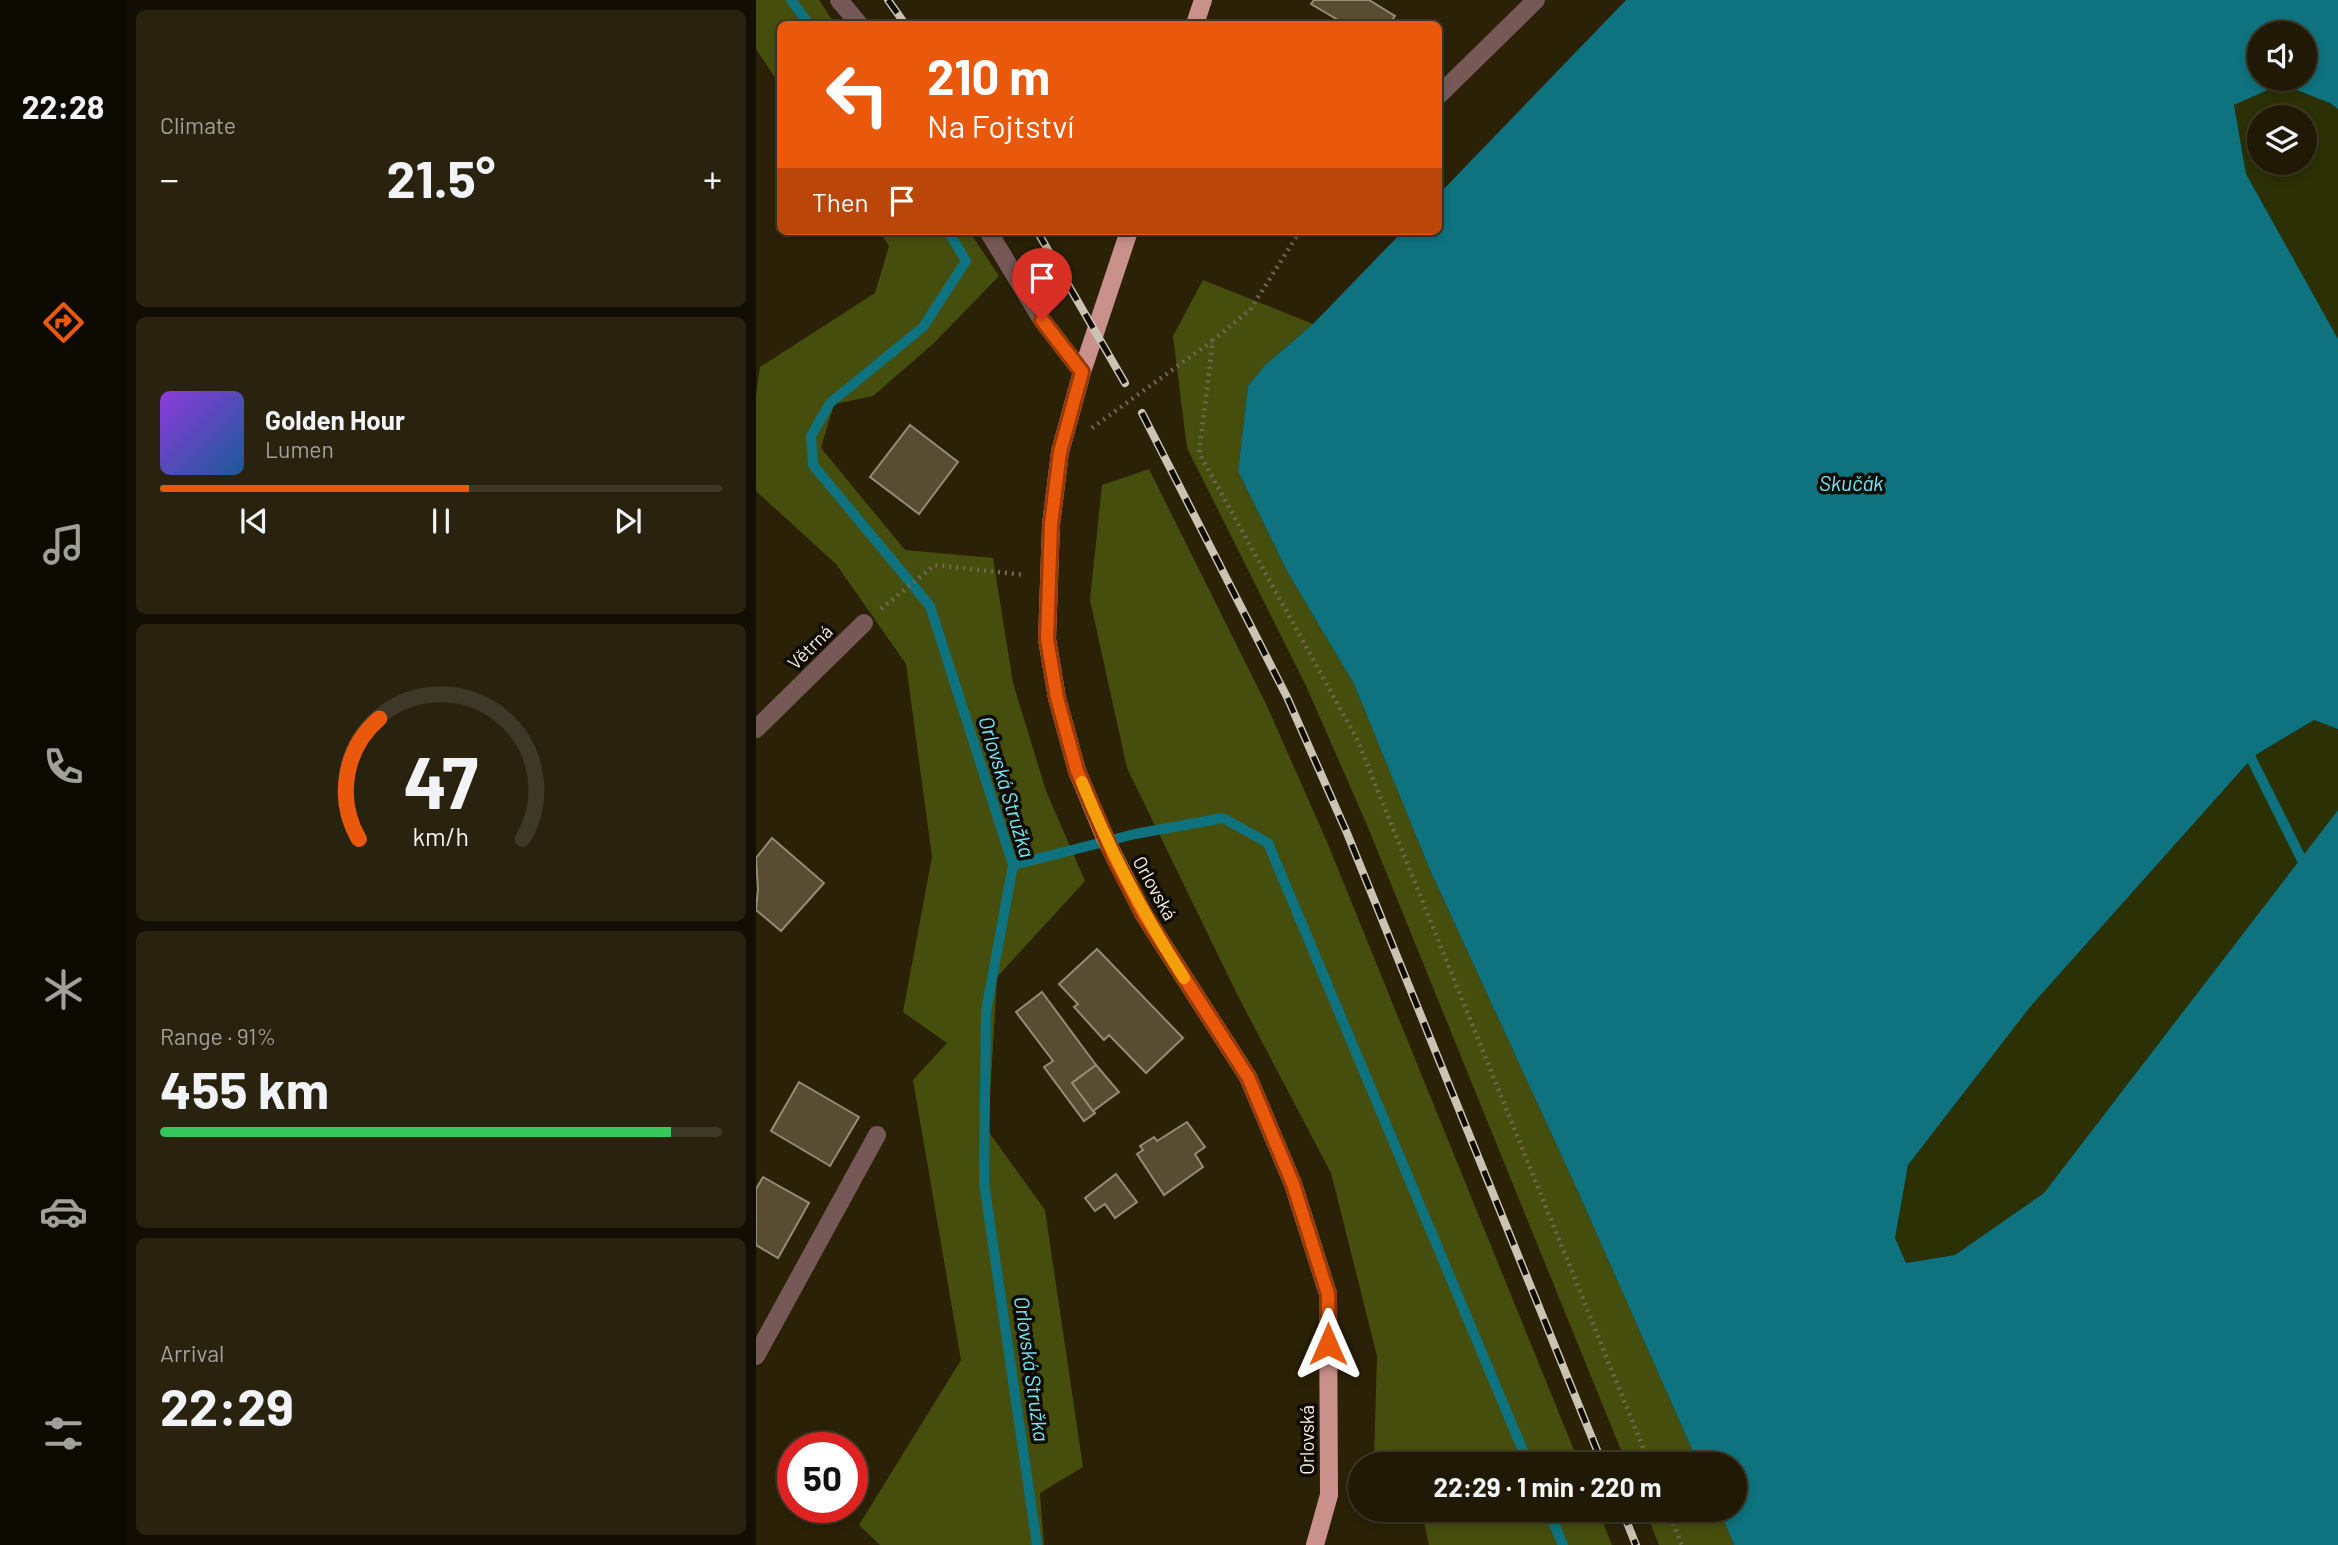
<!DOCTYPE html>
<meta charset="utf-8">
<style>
body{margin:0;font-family:Barlow,sans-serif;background:#28220f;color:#f1f3f6;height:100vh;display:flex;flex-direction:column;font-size:26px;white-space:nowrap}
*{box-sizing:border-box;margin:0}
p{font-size:23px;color:#a2a09a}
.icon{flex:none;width:38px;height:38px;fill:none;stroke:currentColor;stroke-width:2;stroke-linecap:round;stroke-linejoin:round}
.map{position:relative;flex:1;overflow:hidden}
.sheet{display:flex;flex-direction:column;gap:10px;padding:10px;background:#120e03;width:630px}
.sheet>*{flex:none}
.top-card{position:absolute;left:21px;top:21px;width:665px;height:214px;border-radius:10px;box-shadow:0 4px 10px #0003,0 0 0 2px #3d3827;background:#ea580c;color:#fff;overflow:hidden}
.tools{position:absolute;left:1491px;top:21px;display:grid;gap:14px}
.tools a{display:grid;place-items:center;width:70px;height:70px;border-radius:50%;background:#201905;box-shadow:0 4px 10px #0003,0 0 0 2px #3d3827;font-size:35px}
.speed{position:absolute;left:21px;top:1432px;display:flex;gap:14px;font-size:35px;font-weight:700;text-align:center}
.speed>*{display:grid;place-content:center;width:91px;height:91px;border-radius:50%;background:#201905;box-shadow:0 4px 10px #0003,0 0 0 2px #3d3827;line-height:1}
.speed .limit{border:10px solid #d22;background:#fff;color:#111}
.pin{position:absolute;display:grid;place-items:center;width:60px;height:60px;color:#fff;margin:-72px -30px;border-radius:50% 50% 50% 0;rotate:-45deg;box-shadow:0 0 7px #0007}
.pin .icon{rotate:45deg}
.me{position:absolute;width:77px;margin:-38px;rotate:0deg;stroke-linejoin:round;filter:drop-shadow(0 0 5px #0008)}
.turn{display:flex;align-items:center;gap:24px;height:147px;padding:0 35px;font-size:32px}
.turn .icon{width:91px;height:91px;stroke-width:2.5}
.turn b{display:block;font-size:49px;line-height:60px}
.then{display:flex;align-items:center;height:66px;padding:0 35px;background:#0003;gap:14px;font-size:26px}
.big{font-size:52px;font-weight:700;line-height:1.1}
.sheet .widget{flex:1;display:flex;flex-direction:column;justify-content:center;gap:10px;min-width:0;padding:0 24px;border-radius:10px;background:#28220f}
.sheet .dial{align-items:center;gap:0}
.dial svg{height:182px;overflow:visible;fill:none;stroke:#3d3827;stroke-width:7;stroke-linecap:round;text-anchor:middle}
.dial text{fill:#f1f3f6;stroke:none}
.song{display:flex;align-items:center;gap:21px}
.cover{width:84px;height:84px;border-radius:10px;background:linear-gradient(135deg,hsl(270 70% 55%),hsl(210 70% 35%))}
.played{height:7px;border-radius:4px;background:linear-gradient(90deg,#ea580c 55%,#3d3827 55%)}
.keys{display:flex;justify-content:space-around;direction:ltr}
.heat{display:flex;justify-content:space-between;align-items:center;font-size:38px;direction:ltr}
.charge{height:10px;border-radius:5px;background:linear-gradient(90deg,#34c759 91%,#3d3827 0)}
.trip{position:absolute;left:592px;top:1452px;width:399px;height:70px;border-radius:35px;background:#201905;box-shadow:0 4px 10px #0003,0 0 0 2px #3d3827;font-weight:700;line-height:70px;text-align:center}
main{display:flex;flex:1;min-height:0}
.tab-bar{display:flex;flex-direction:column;width:126px;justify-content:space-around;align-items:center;background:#0d0a02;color:#a2a09a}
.tab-bar .icon{width:49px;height:49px}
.tab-bar .selected{color:#ea580c}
.tab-bar b{font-size:32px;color:#f1f3f6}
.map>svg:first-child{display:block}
.green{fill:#2b3104;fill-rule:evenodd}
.forest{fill:#464e0e}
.water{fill:#0e737f;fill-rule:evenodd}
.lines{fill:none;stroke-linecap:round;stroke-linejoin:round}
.stream{stroke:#0e737f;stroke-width:10}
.building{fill:#584d33;stroke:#988c70;stroke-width:2}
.path{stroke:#716852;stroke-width:4.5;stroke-dasharray:2 5;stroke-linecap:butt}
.minor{stroke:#765957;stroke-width:18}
.major{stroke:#ca908c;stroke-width:18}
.rail-casing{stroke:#cbc4b2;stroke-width:8}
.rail{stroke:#0f0b03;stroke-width:5;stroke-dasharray:16;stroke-linecap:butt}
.route-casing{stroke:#983908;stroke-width:18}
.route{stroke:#ea580c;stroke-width:12}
.slow{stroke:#f59e0b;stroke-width:12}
.labels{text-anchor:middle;stroke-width:7;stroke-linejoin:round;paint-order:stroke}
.street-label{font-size:19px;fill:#f9f2e3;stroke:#0f0b03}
.water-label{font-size:21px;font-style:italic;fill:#6cebfd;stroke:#0f0b03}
</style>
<main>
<nav class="tab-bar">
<b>22:28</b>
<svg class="icon selected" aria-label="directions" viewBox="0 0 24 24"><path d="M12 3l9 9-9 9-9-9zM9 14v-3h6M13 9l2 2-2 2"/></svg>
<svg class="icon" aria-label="music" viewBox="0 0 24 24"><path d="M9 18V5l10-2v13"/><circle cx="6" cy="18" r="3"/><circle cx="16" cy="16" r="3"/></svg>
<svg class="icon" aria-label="phone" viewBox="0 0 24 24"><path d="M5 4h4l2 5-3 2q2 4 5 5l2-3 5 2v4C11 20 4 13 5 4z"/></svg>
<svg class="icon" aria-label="climate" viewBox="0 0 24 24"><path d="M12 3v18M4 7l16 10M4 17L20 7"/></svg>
<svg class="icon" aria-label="car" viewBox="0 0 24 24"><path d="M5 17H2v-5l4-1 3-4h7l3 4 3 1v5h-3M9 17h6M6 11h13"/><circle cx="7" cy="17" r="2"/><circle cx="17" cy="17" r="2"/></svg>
<svg class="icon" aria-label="filters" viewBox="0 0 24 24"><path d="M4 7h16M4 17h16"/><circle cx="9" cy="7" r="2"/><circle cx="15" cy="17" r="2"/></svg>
</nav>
<section class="sheet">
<div class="widget"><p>Climate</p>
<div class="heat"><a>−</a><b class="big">21.5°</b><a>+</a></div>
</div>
<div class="widget">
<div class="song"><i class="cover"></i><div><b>Golden Hour</b><p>Lumen</p></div></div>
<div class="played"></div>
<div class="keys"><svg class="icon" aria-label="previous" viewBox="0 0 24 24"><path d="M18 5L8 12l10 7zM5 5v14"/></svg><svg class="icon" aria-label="pause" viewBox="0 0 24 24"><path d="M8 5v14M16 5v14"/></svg><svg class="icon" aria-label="next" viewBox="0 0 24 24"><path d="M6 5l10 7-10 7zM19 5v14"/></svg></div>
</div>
<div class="widget dial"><svg viewBox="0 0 100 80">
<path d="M14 69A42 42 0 1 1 86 69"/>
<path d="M14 69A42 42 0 0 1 23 16" stroke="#ea580c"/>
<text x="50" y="56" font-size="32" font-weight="700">47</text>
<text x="50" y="72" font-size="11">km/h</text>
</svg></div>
<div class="widget"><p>Range · 91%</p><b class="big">455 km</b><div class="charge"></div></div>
<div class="widget"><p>Arrival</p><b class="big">22:29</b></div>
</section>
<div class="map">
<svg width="1582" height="1545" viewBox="0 0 1582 1545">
<rect width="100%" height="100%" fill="#2b2107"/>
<g class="green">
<path d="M 1525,84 L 1574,103 L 1582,109 L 1582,339 L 1490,174 L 1478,105 ZM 1503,117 L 1549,117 L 1549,163 L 1503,163 Z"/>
<polygon points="1558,720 1582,729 1582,810 1288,1193 1199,1255 1150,1263 1139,1238 1152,1165 1274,1007 1499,756"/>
</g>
<g class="forest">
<polygon points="0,0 63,0 79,24 24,24 24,85 0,49"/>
<polygon points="123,231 213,231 243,276 178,343 117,396 78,404 65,448 149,550 237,558 257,683 290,791 329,881 241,977 232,1131 289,1210 327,1467 284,1493 288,1545 124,1545 103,1525 205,1360 157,1080 191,1043 147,1012 176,857 150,664 80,564 0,491 0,395 4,367 119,293 133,246"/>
<polygon points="447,280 557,324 509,365 492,386 482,471 532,573 598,684 674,870 819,1185 943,1465 871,1465 611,825 551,688 431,448 417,336"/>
<polygon points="393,469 511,706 571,842 824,1465 624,1465 618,1459 621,1356 575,1173 483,998 371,768 334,600 346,485"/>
<polygon points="665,1510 842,1510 856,1545 673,1545"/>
<polygon points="889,1510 964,1510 978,1545 903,1545"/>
</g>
<path class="water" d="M 870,0 L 1582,0 L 1582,109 L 1574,103 L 1525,84 L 1478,105 L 1490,174 L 1582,339 L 1582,729 L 1558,720 L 1498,756 L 1274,1007 L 1152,1165 L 1139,1238 L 1150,1263 L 1199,1255 L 1288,1193 L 1582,810 L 1582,1545 L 978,1545 L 964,1510 L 978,1510 L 978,1465 L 943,1465 L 819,1185 L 674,870 L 598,684 L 532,573 L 482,471 L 492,386 L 509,365 L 557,324 L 647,231 L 682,231 L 683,194 ZM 1503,33 L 1549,33 L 1549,79 L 1503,79 Z"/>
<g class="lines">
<g class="stream">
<polyline points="35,0 53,24"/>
<polyline points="192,231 210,261 167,327 74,403 55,436 57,465 174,606 257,865 230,1011 228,1183 281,1545"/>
<polyline points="1491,750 1550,868"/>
<polyline points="257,865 379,834 467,818 512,843 773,1465"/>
<polyline points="792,1510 807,1545"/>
</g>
</g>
<g class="building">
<polygon points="558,0 613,0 639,16 633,24 589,24 555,4"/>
<polygon points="154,425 202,462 163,514 114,477"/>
<polygon points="16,838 68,883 25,931 0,910 2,889 0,858"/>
<polygon points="341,949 427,1038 390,1073 353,1035 348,1040 318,1007 322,1004 303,984"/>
<polygon points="286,992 340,1065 316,1083 339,1113 328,1121 288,1067 297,1061 260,1012"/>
<polygon points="340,1065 363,1092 337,1111 316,1083"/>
<polygon points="43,1082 103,1117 74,1166 15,1131"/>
<polygon points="431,1122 449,1147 439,1154 447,1167 408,1195 381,1154 387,1150 384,1146 398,1137 401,1141"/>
<polygon points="360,1174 381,1202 359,1218 349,1204 339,1211 329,1198"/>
<polygon points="7,1177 53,1203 22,1258 0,1245 0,1189"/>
</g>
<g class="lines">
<g class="path">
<polyline points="544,231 494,310 457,340 443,453 601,739 894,1465"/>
<polyline points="336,428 456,341"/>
<polyline points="125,609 179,565 269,575"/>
<polyline points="912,1510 926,1545"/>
</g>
<g class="minor">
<polyline points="83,0 103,24"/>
<polyline points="682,96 780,0"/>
<polyline points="232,231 286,320 326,372"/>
<polyline points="0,729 108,623"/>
<polyline points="0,1356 121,1135"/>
</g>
<g class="major">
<polyline points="439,24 447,0"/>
<polyline points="373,231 326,372 304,452 295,525 291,639 301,698 321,771 349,838 388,915 492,1077 537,1184 572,1294 573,1495 559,1545"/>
</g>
<g class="rail-casing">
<g id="rail">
<polyline points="132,0 149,24"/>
<polyline points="281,231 369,383"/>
<polyline points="386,413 531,697 591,833 847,1465"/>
<polyline points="866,1510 880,1545"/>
</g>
</g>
<use href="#rail" class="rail"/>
</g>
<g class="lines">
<g class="route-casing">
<polyline id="route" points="286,320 326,372 304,452 295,525 291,639 301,698 321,771 358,857 388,915 492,1077 537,1184 572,1294 572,1344"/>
</g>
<use href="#route" class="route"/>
<path class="slow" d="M 326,782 C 354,852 388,915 428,978"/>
</g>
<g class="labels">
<g class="street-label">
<text transform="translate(54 647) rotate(-45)" y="7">Větrná</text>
<text transform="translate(399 888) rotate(61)" y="7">Orlovská</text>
<text transform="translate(551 1440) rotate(-90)" y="7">Orlovská</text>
</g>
<g class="water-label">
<text x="1095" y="491">Skučák</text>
<text transform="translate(250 787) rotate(73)" y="7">Orlovská Stružka</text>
<text transform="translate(275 1369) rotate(82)" y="7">Orlovská Stružka</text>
</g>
</g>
</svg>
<div class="tools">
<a><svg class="icon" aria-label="sound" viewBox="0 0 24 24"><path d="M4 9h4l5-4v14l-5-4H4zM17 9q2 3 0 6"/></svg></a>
<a><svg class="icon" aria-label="layers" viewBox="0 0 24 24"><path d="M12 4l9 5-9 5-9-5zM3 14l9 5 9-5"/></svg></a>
</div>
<div class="speed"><div class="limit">50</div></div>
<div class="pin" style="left:286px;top:320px;background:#d93025"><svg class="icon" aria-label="arrive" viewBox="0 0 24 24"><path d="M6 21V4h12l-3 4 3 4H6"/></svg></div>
<svg class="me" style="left:572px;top:1344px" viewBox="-20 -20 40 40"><path d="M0-17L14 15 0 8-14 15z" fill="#ea580c" stroke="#fff" stroke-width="4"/></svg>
<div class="trip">22:29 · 1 min · 220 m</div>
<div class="top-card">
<div class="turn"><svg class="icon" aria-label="left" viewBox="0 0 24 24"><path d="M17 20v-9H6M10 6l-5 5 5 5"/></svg><div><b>210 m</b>Na Fojtství</div></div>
<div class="then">Then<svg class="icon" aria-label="arrive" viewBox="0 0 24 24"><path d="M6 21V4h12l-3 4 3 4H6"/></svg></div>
</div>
</div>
</main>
